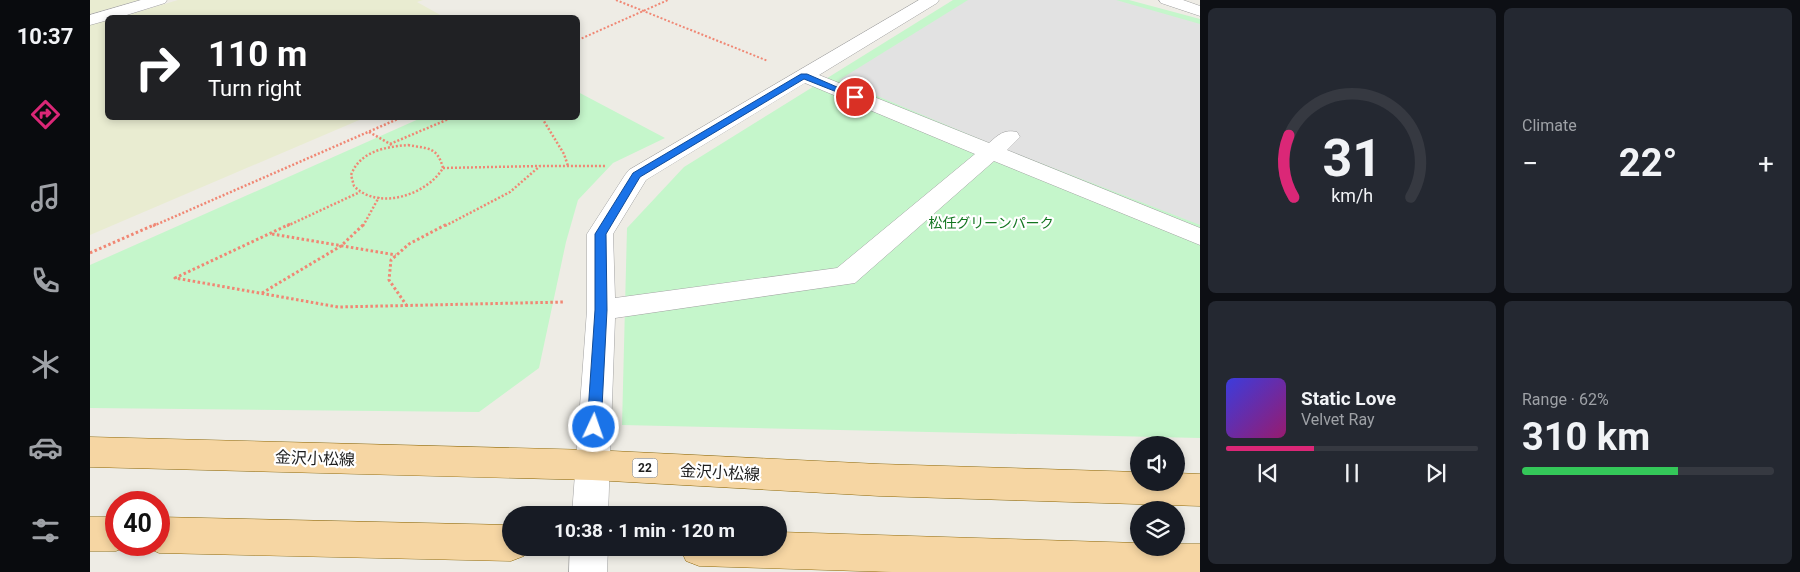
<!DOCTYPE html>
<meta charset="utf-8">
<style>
body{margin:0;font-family:Roboto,"Noto Sans JP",sans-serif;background:#242831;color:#f1f3f6;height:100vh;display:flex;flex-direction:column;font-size:19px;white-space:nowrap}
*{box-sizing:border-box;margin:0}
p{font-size:16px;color:#9ea1a6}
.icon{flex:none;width:28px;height:28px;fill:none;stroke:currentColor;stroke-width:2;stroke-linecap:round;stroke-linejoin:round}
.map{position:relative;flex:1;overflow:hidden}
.details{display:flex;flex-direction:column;gap:8px;padding:8px;background:#0d0f14;width:600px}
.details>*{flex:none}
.top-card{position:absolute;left:15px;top:15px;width:475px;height:105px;border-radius:8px;box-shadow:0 2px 8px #0003;background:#202124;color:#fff;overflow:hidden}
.controls{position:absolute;left:1040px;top:436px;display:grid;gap:10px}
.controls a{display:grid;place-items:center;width:55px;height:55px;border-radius:50%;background:#171b24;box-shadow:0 2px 8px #0003;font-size:25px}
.speed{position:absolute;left:15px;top:491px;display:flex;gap:10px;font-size:25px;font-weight:700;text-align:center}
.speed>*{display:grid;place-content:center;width:65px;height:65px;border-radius:50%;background:#171b24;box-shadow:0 2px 8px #0003;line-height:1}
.speed .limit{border:8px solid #d22;background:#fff;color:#111}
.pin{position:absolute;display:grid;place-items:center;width:42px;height:42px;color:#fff;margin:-21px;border:2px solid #fff;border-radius:50%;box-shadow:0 1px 5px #0007}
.me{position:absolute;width:55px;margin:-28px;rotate:3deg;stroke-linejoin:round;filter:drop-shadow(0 0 4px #0008)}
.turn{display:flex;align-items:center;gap:18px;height:105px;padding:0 20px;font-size:22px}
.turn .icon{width:65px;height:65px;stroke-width:2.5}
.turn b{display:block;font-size:35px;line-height:42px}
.big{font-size:38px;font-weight:700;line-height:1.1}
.details .widget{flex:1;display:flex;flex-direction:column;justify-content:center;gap:8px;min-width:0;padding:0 18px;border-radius:8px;background:#242831}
.details .dial{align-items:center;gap:0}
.dial svg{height:130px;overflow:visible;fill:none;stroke:#363941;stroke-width:7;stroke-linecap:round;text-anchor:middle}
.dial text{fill:#f1f3f6;stroke:none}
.song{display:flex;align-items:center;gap:15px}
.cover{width:60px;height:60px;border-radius:8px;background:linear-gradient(135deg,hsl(240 70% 55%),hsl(320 70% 35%))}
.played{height:5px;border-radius:2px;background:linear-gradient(90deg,#db2777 35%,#363941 35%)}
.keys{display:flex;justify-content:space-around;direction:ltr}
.heat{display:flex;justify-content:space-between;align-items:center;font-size:28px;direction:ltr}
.charge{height:8px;border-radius:4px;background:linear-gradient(90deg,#34c759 62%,#363941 0)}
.details .tiles{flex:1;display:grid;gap:8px;grid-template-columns:repeat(2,1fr)}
.trip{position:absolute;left:412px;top:506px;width:285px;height:50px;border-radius:25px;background:#171b24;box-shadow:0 2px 8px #0003;font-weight:700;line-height:50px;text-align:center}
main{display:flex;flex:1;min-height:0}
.menu{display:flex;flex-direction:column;width:90px;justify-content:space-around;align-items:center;background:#090b0e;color:#9ea1a6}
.menu .icon{width:35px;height:35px}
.menu .active{color:#db2777}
.menu b{font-size:22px;color:#f1f3f6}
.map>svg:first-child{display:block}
.farmland{fill:#e9ecd1}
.park{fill:#c5f6cb}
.parking{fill:#e2e2e2}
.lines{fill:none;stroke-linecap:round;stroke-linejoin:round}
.minor-casing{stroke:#a2a2a2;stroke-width:1}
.major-casing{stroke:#8e690a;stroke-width:1}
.path-far2{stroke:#f08774;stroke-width:2;stroke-dasharray:2 2;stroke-linecap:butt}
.path-far1{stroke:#f08774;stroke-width:2.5;stroke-dasharray:2 2;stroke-linecap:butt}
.path{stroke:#f08774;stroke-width:3;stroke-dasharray:2.5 2.5;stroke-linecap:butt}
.minor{fill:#fff;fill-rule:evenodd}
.major{fill:#f6d6a3;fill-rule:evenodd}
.route{fill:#1a73e8;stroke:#114b97}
.labels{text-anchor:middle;stroke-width:4.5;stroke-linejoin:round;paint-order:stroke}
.shield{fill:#fff;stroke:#626262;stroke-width:1}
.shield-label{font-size:12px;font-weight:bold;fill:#1e1e1e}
.park-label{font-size:14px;fill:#137520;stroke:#fff}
.near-street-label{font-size:16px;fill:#1e1e1e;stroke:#fff}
</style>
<main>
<nav class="menu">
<b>10:37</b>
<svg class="icon active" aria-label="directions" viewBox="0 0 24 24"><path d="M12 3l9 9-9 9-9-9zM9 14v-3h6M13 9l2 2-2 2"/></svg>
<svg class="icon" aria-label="music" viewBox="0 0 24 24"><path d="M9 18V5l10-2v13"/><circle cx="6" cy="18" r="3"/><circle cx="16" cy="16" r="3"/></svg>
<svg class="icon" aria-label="phone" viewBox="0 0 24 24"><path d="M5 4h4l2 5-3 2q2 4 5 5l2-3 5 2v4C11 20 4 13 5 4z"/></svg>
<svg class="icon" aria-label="climate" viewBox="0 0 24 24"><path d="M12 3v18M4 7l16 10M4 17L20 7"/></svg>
<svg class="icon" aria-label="car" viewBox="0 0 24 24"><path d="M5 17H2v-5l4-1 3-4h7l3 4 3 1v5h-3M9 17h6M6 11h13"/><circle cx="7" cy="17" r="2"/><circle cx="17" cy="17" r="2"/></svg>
<svg class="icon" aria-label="filters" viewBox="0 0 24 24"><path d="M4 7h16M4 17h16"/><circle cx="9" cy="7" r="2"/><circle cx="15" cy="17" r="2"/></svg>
</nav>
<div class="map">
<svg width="1110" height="572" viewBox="0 0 1110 572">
<rect width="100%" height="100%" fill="#eeece5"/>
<g class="farmland">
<polygon points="0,0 50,0 0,14"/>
<polygon points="88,0 333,0 327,2 354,17 28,18"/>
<polygon points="17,20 18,118 274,118 0,235 0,25"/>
</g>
<g class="park">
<polygon points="863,0 1039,0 1110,19 1110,438 532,425 537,228 594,167"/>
<polygon points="488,92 575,138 523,163 488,200 476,242 449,368 389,412 0,408 0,265 331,118 488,118"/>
</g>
<polygon class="parking" points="878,0 1026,0 1110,24 1110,225 909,147 749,80"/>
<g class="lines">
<g class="minor-casing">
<g id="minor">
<polygon points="51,0 77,0 75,3 27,18 18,18 18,20 0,25 0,15"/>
<path d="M 829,0 L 849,0 L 847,3 L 729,75 L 899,143 C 908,135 914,129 927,132 L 930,137 L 917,150 L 1110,228 L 1110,245 L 904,161 L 765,283 L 525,318 L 518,515 L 482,515 L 497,310 L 497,234 L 535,175 L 539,170 ZM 715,83 L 885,154 L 747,268 L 525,298 L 523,234 L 556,180 Z"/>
<polygon points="1069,0 1093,0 1110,6 1110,16 1071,3"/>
<polygon points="480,548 518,548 517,572 479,572"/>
</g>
</g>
<g class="major-casing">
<g id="major">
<polygon points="0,437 502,450 789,464 1049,472 1049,482 1086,482 1086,473 1110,474 1110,506 789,496 502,480 0,467"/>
<polygon points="0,517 26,517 26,545 39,546 26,551 0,551"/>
<polygon points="69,517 421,525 421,548 438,548 434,556 421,561 69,553 56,547 55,545 69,545"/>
<polygon points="689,532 1049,543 1049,548 1086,548 1086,544 1110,544 1110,572 802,572 609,566 596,561 590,548 689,548"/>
</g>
</g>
<g class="path-far2">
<polyline points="526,0 678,61"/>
<polyline points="488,40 578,0"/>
</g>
<g class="path-far1">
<polyline points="452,118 474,154 478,166"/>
<polyline points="279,132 302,145"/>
<polyline points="300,144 361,118"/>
<path d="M 318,145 C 338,149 347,146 353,168 C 337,195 288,211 264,186 L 261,175 C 270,151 295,147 318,145 Z"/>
<polyline points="353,168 449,166"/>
<polyline points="63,226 310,118"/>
<polyline points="197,226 270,192"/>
<polyline points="273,226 289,197"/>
<polyline points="355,226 420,192 450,166 515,166"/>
</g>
<g class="path">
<polyline points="200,224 85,278 248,307 475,302"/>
<polyline points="182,234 306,255"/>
<polyline points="0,253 66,224"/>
<polyline points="172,293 251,246 274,224"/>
<polyline points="317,306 299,280 301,260 319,244 357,224"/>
</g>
<use href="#minor" class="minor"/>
<use href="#major" class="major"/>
</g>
<polygon class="route" points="711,74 717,74 770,97 762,98 714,79 550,177 516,234 517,310 511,427 509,431 504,432 499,431 497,427 505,310 505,234 543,173"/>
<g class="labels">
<rect class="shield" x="542.5" y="458.5" width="25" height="19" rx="4"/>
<g class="shield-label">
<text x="555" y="472">22</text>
</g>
<g class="park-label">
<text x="901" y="228">松任グリーンパーク</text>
</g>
<g class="near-street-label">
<text transform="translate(225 458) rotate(2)" y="6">金沢小松線</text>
<text transform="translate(630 472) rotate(3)" y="6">金沢小松線</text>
</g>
</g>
</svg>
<div class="controls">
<a><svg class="icon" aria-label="sound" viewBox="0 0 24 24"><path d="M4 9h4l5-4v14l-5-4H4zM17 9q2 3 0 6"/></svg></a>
<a><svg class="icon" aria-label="layers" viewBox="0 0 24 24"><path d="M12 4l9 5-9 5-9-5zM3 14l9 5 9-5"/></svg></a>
</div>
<div class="speed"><div class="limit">40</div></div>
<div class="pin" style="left:765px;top:97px;background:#d93025"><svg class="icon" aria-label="arrive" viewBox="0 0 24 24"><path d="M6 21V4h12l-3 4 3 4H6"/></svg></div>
<svg class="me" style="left:504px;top:427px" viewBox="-20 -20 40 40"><circle r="17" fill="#1a73e8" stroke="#fff" stroke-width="3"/><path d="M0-11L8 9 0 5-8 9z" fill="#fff"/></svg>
<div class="trip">10:38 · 1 min · 120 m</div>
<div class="top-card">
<div class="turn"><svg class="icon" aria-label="right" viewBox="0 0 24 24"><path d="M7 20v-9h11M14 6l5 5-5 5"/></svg><div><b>110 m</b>Turn right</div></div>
</div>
</div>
<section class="details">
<div class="tiles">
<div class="widget dial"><svg viewBox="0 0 100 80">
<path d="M14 69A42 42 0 1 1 86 69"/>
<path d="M14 69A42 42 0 0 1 11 31" stroke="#db2777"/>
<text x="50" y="56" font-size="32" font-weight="700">31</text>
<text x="50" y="72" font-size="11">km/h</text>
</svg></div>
<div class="widget"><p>Climate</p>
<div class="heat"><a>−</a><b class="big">22°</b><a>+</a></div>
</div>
<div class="widget">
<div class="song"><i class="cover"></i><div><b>Static Love</b><p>Velvet Ray</p></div></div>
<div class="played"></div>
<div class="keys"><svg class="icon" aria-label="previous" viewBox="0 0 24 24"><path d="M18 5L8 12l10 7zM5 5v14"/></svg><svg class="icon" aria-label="pause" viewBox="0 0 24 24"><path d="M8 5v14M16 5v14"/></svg><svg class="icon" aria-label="next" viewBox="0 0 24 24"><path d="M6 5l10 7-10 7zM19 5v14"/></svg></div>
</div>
<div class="widget"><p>Range · 62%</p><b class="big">310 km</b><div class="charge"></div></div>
</div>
</section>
</main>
